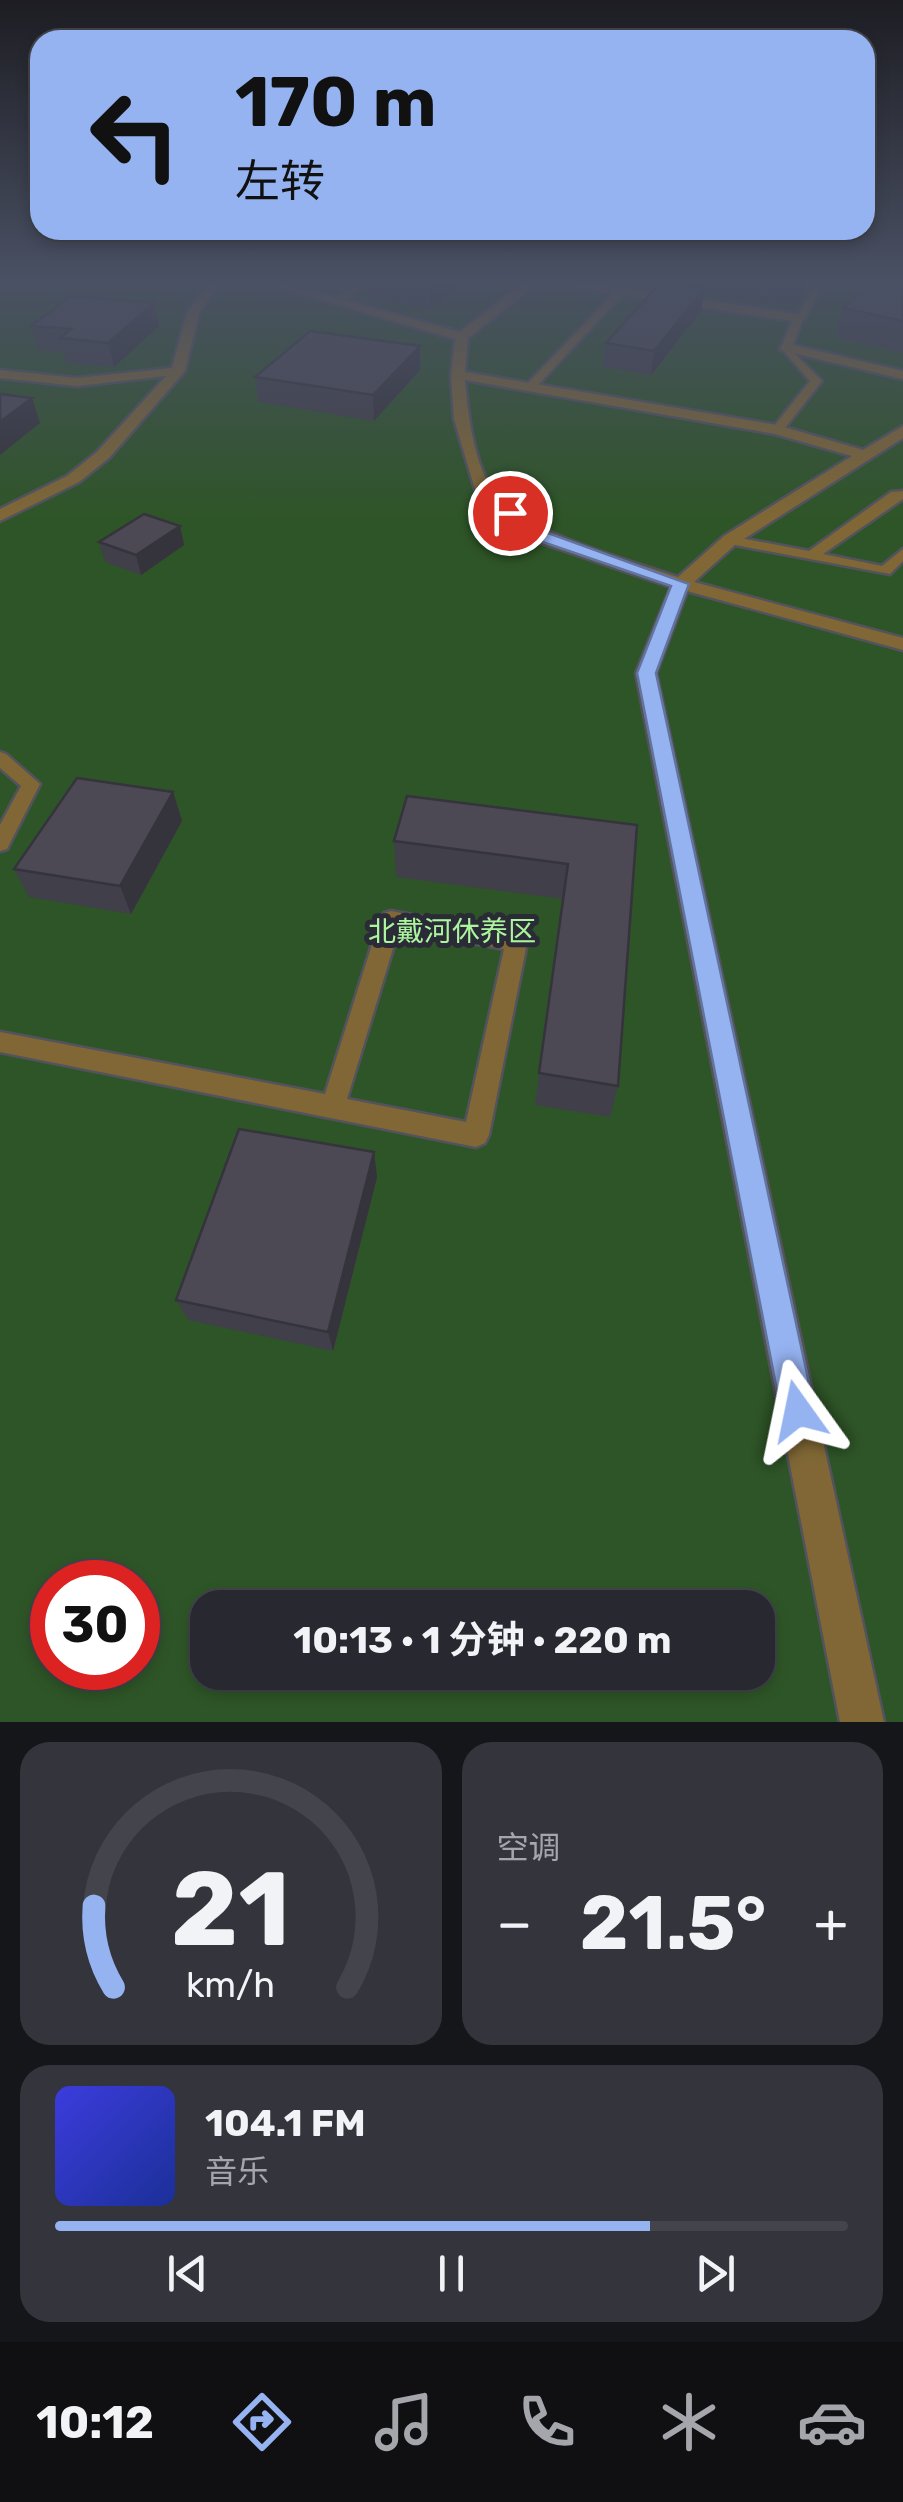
<!DOCTYPE html>
<html lang="zh">
<meta charset="utf-8">
<style>
body{margin:0;font-family:Rubik,"Noto Sans SC",sans-serif;background:#33343c;color:#f1f3f6;height:100vh;display:flex;flex-direction:column;font-size:38px;white-space:nowrap}
*{box-sizing:border-box;margin:0}
p{font-size:32px;color:#a4a6ab}
.icon{flex:none;width:55px;height:55px;fill:none;stroke:currentColor;stroke-width:2;stroke-linecap:round;stroke-linejoin:round}
.map{position:relative;height:1722px;overflow:hidden}
.sheet{display:flex;flex-direction:column;gap:20px;padding:20px;background:#15161a;flex:1}
.sheet>*{flex:none}
.banner{position:absolute;left:30px;top:30px;width:845px;height:210px;border-radius:30px;box-shadow:0 5px 15px #0003,0 0 0 2px #43444c;background:#95b2f1;color:#111;overflow:hidden}
.speed{position:absolute;left:30px;top:1560px;display:flex;gap:20px;font-size:50px;font-weight:700;text-align:center}
.speed>*{display:grid;place-content:center;width:130px;height:130px;border-radius:50%;background:#272830;box-shadow:0 5px 15px #0003,0 0 0 2px #43444c;line-height:1}
.speed .limit{border:15px solid #d22;background:#fff;color:#111}
.pin{position:absolute;display:grid;place-items:center;width:85px;height:85px;color:#fff;margin:-42px;border:5px solid #fff;border-radius:50%;box-shadow:0 2px 10px #0007}
.me{position:absolute;width:110px;margin:-55px;rotate:348deg;stroke-linejoin:round;filter:drop-shadow(0 0 8px #0008)}
.turn{display:flex;align-items:center;gap:35px;height:210px;padding:0 40px;font-size:45px}
.turn .icon{width:130px;height:130px;stroke-width:2.5}
.turn b{display:block;font-size:70px;line-height:85px}
.big{font-size:75px;font-weight:700;line-height:1.1}
.sheet .widget{flex:1;display:flex;flex-direction:column;justify-content:center;gap:15px;min-width:0;padding:0 35px;border-radius:30px;background:#33343c}
.sheet .dial{align-items:center;gap:0}
.dial svg{height:260px;overflow:visible;fill:none;stroke:#43444c;stroke-width:7;stroke-linecap:round;text-anchor:middle}
.dial text{fill:#f1f3f6;stroke:none}
.song{display:flex;align-items:center;gap:30px}
.cover{width:120px;height:120px;border-radius:15px;background:linear-gradient(135deg,hsl(240 70% 55%),hsl(230 70% 35%))}
.played{height:10px;border-radius:5px;background:linear-gradient(90deg,#95b2f1 75%,#43444c 75%)}
.keys{display:flex;justify-content:space-around;direction:ltr}
.heat{display:flex;justify-content:space-between;align-items:center;font-size:55px;direction:ltr}
.sheet .tiles{flex:1;display:grid;gap:20px;grid-template-columns:1fr 1fr}
.widget:last-child{grid-column:span 2}
.trip{position:absolute;left:190px;top:1590px;width:585px;height:100px;border-radius:30px;background:#272830;box-shadow:0 5px 15px #0003,0 0 0 2px #43444c;font-weight:700;line-height:100px;text-align:center}
.menu{display:flex;height:160px;justify-content:space-around;align-items:center;background:#101013;color:#a4a6ab}
.menu .icon{width:70px;height:70px}
.menu .on{color:#95b2f1}
.menu b{font-size:45px;color:#f1f3f6}
.map>svg:first-child{display:block}
.green{fill:#2e5527;fill-rule:evenodd}
.lines{fill:none;stroke-linecap:round;stroke-linejoin:round}
.service-casing{stroke:#52535d;stroke-width:5}
.minor-casing{stroke:#52535d;stroke-width:5}
.service{fill:#806735;fill-rule:evenodd}
.minor{fill:#806735;fill-rule:evenodd}
.wall{fill:#413f49}
.shaded-wall{fill:#35333c}
.building{fill:#4c4955;stroke:#35333c;stroke-width:2.5}
.route{fill:#95b2f1;stroke:#61749d;stroke-width:2.5}
.labels{text-anchor:middle;stroke-width:10;stroke-linejoin:round;paint-order:stroke}
.park-label{font-size:28px;fill:#abf59e;stroke:#2a2b36}
</style>
<div class="map">
<svg width="903" height="1722" viewBox="0 0 903 1722">
<rect width="100%" height="100%" fill="#343540"/>
<path class="green" d="M 0,279 L 903,279 L 903,1722 L 0,1722 ZM 52,1582 L 138,1582 L 138,1668 L 52,1668 ZM 208,1608 L 758,1608 L 758,1672 L 208,1672 Z"/>
<g class="lines">
<g class="service-casing">
<g id="service">
<polygon points="363,279 374,279 341,304 335,304 335,300"/>
<polygon points="816,279 826,279 804,320 796,320"/>
<polygon points="618,289 626,291 536,387 528,387 528,383"/>
<polygon points="785,344 822,381 781,433 777,434 771,430 810,381 780,347"/>
<polygon points="903,491 903,499 823,554 882,566 903,549 903,561 890,574 730,544 723,540 730,536 809,551 891,492"/>
<polygon points="0,752 6,754 40,784 7,849 0,851 0,825 21,786 0,768"/>
<path d="M 391,911 L 516,934 L 524,937 L 527,943 L 489,1135 L 485,1143 L 476,1147 L 0,1052 L 0,1032 L 325,1094 L 380,919 L 384,913 ZM 399,929 L 504,949 L 466,1122 L 347,1099 Z"/>
</g>
</g>
<g class="minor-casing">
<g id="minor">
<polygon points="210,279 222,279 199,313 185,371 109,458 79,482 0,521 0,509 67,476 97,452 166,376 77,386 0,378 0,370 77,378 172,368 187,313"/>
<path d="M 250,279 L 269,279 L 460,332 L 528,279 L 564,279 L 804,315 L 793,345 L 903,371 L 903,379 L 780,350 L 792,321 L 539,282 L 468,338 L 465,372 L 777,425 L 863,450 L 903,426 L 903,438 L 736,544 L 694,582 L 903,638 L 903,650 L 687,591 L 656,673 L 884,1722 L 840,1722 L 636,673 L 671,587 L 530,539 L 477,496 L 454,419 L 451,375 L 455,339 ZM 465,380 L 775,434 L 852,456 L 724,536 L 678,577 C 631,561 513,531 490,487 C 473,456 468,415 465,380 Z"/>
</g>
</g>
<use href="#service" class="service"/>
<use href="#minor" class="minor"/>
</g>
<g class="wall">
<polygon points="368,279 470,279 430,308 369,298"/>
<polygon points="648,279 806,279 796,306 704,295 701,311 651,375 603,367 606,343 658,285 647,283"/>
<polygon points="903,279 903,353 835,337 843,308"/>
<polygon points="154,303 159,326 114,367 66,363 63,352 38,350 31,326"/>
<polygon points="420,346 420,370 374,421 258,402 255,377"/>
<polygon points="180,526 184,545 141,575 105,562 99,542"/>
<polygon points="173,792 182,821 131,914 29,897 14,869"/>
<polygon points="637,825 618,1086 610,1117 535,1105 563,899 396,877 394,841"/>
<polygon points="374,1152 377,1177 333,1351 188,1320 176,1300"/>
</g>
<g class="shaded-wall">
<polygon points="440,279 470,279 430,308 430,286"/>
<polygon points="803,279 806,279 796,306 801,285"/>
<polygon points="705,288 701,311 651,375 654,351"/>
<polygon points="154,303 159,326 114,367 108,343"/>
<polygon points="420,346 420,370 374,421 373,395"/>
<polygon points="32,398 40,423 0,455 0,422"/>
<polygon points="180,526 184,545 141,575 136,555"/>
<polygon points="173,792 182,821 131,914 120,886"/>
<polygon points="374,1152 377,1177 333,1351 328,1332"/>
</g>
<g class="building">
<polygon points="390,279 440,279 430,286"/>
<polygon points="750,279 803,279 801,285"/>
<polygon points="878,279 903,279 903,321 843,308"/>
<polygon points="661,282 705,288 654,351 606,343"/>
<polygon points="71,296 154,303 108,343 60,338 71,329 31,326"/>
<polygon points="310,331 420,346 373,395 255,377"/>
<polygon points="0,394 32,398 0,422"/>
<polygon points="144,514 180,526 136,555 99,542"/>
<polygon points="77,778 173,792 120,886 14,869"/>
<polygon points="407,796 637,825 618,1086 539,1073 568,864 394,841"/>
<polygon points="239,1129 374,1152 328,1332 176,1300"/>
</g>
<linearGradient id="sky" x2="0" y2="1"><stop stop-color="#1d1d23"/><stop offset="0.54" stop-color="#4a5164"/><stop offset="1" stop-color="#4a5164" stop-opacity="0"/></linearGradient>
<rect width="903" height="520" fill="url(#sky)"/>
<polygon class="route" points="510,509 542,531 689,584 656,673 815,1411 810,1423 798,1428 786,1423 781,1411 637,673 671,586 531,538 504,517 504,510"/>
<g class="labels">
<g class="park-label">
<text x="452" y="941">北戴河休养区</text>
</g>
</g>
</svg>
<div class="speed"><div class="limit">30</div></div>
<div class="pin" style="left:510px;top:513px;background:#d93025"><svg class="icon" aria-label="arrive" viewBox="0 0 24 24"><path d="M6 21V4h12l-3 4 3 4H6"/></svg></div>
<svg class="me" style="left:798px;top:1411px" viewBox="-20 -20 40 40"><path d="M0-17L14 15 0 8-14 15z" fill="#95b2f1" stroke="#fff" stroke-width="4"/></svg>
<div class="trip">10:13 · 1 分钟 · 220 m</div>
<div class="banner">
<div class="turn"><svg class="icon" aria-label="left" viewBox="0 0 24 24"><path d="M17 20v-9H6M10 6l-5 5 5 5"/></svg><div><b>170 m</b>左转</div></div>
</div>
</div>
<section class="sheet">
<div class="tiles">
<div class="widget dial"><svg viewBox="0 0 100 80">
<path d="M14 69A42 42 0 1 1 86 69"/>
<path d="M14 69A42 42 0 0 1 8 44" stroke="#95b2f1"/>
<text x="50" y="56" font-size="32" font-weight="700">21</text>
<text x="50" y="72" font-size="11">km/h</text>
</svg></div>
<div class="widget"><p>空调</p>
<div class="heat"><a>−</a><b class="big">21.5°</b><a>+</a></div>
</div>
<div class="widget">
<div class="song"><i class="cover"></i><div><b>104.1 FM</b><p>音乐</p></div></div>
<div class="played"></div>
<div class="keys"><svg class="icon" aria-label="previous" viewBox="0 0 24 24"><path d="M18 5L8 12l10 7zM5 5v14"/></svg><svg class="icon" aria-label="pause" viewBox="0 0 24 24"><path d="M8 5v14M16 5v14"/></svg><svg class="icon" aria-label="next" viewBox="0 0 24 24"><path d="M6 5l10 7-10 7zM19 5v14"/></svg></div>
</div>
</div>
</section>
<nav class="menu">
<b>10:12</b>
<svg class="icon on" aria-label="directions" viewBox="0 0 24 24"><path d="M12 3l9 9-9 9-9-9zM9 14v-3h6M13 9l2 2-2 2"/></svg>
<svg class="icon" aria-label="music" viewBox="0 0 24 24"><path d="M9 18V5l10-2v13"/><circle cx="6" cy="18" r="3"/><circle cx="16" cy="16" r="3"/></svg>
<svg class="icon" aria-label="phone" viewBox="0 0 24 24"><path d="M5 4h4l2 5-3 2q2 4 5 5l2-3 5 2v4C11 20 4 13 5 4z"/></svg>
<svg class="icon" aria-label="climate" viewBox="0 0 24 24"><path d="M12 3v18M4 7l16 10M4 17L20 7"/></svg>
<svg class="icon" aria-label="car" viewBox="0 0 24 24"><path d="M5 17H2v-5l4-1 3-4h7l3 4 3 1v5h-3M9 17h6M6 11h13"/><circle cx="7" cy="17" r="2"/><circle cx="17" cy="17" r="2"/></svg>
</nav>
